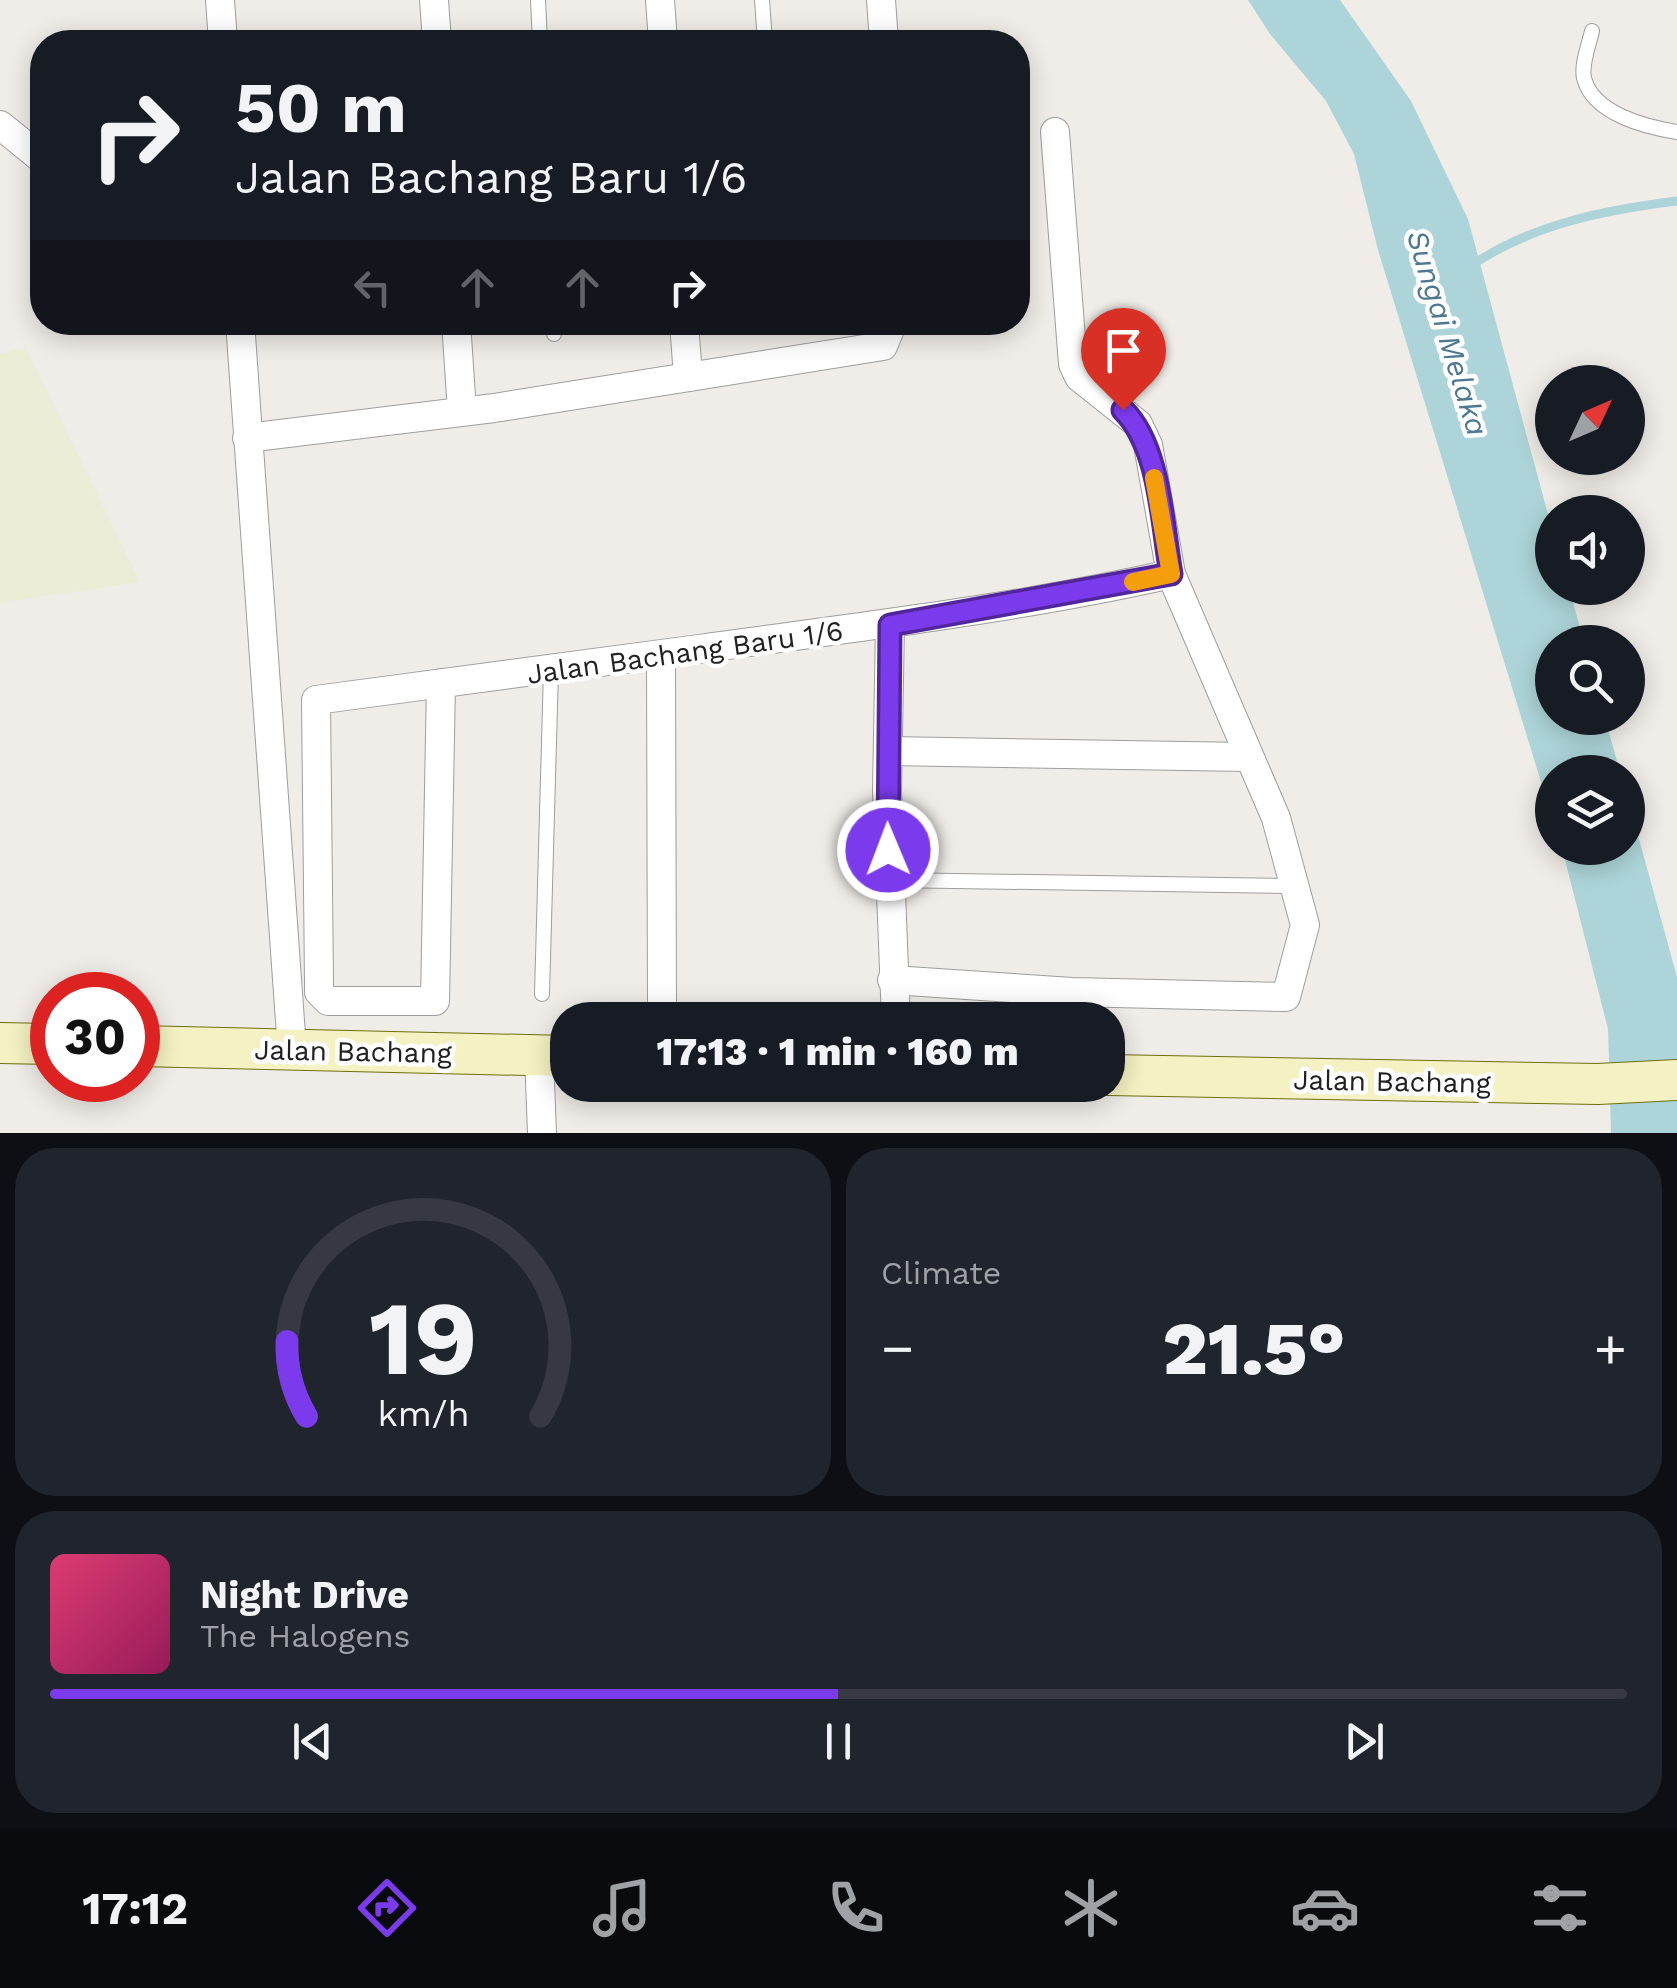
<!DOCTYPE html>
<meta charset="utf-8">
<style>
body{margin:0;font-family:"Work Sans",sans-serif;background:#20242c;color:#f1f3f6;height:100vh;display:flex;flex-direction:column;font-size:38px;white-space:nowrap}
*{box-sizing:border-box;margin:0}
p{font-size:32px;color:#9ea1a6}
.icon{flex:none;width:55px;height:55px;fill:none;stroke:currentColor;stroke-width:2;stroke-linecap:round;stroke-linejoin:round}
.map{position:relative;height:1133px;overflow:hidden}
.side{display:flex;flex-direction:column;gap:15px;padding:15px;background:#0d0f14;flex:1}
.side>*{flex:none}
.guide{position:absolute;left:30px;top:30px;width:1000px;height:305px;border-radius:40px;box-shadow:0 5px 25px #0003;background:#171b24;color:#f1f3f6;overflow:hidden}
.needle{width:65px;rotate:46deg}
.fabs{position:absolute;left:1535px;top:365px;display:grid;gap:20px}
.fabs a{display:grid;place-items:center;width:110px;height:110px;border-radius:50%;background:#171b24;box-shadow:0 5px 25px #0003;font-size:50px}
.speed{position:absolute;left:30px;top:972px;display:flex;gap:20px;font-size:50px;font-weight:700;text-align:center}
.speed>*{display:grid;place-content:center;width:130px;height:130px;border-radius:50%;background:#171b24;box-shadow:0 5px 25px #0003;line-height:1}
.speed .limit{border:15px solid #d22;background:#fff;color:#111}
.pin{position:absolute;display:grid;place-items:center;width:85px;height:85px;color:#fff;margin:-102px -42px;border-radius:50% 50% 50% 0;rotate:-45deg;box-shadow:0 0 10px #0007}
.pin .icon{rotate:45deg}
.me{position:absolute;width:110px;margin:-55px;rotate:359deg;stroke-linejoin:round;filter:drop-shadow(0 0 8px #0008)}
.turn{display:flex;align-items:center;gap:35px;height:210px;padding:0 40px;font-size:45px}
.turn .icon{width:130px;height:130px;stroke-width:2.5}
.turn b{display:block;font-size:70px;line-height:85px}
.lanes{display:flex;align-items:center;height:95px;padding:0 40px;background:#0003;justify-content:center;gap:50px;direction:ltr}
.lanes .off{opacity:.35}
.big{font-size:75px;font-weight:800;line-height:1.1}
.side .tile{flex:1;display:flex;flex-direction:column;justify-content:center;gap:15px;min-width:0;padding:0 35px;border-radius:40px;background:#20242c}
.side .dial{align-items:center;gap:0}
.dial svg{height:260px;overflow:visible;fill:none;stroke:#363941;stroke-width:7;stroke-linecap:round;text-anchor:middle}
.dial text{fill:#f1f3f6;stroke:none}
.song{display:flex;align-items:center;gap:30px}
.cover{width:120px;height:120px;border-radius:15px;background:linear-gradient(135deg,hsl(340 70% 55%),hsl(330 70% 35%))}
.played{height:10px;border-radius:5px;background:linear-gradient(90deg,#7c3aed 50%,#363941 50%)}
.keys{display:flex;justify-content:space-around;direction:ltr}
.heat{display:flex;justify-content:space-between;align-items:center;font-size:55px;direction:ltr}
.side .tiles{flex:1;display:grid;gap:15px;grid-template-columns:1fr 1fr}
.tile:last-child{grid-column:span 2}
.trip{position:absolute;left:550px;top:1002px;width:575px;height:100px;border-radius:40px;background:#171b24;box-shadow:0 5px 25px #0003;font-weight:800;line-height:100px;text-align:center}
.dock{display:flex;height:160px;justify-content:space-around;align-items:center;background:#090b0e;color:#9ea1a6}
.dock .icon{width:70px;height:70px}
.dock .active{color:#7c3aed}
.dock b{font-size:45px;color:#f1f3f6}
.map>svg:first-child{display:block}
.farmland{fill:#edecd6}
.water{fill:#add5d9}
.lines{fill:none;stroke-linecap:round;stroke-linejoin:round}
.stream{stroke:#add5d9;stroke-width:9}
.lane-casing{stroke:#9e9e9e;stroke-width:16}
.street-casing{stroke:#9e9e9e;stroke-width:30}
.secondary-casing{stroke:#706f0f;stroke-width:42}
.lane{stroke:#fff;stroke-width:14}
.street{stroke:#fff;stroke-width:28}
.secondary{stroke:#f4f1c2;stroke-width:40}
.route-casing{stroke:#51269a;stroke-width:25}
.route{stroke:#7c3aed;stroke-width:18}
.slow{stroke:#f59e0b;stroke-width:18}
.labels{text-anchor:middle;stroke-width:9;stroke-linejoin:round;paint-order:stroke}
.street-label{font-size:28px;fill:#212121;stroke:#fff}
.water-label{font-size:30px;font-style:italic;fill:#4b7791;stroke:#fff}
</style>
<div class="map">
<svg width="1677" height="1133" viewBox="0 0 1677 1133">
<rect width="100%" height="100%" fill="#f0ede8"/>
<polygon class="farmland" points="26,348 140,582 0,603 0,354"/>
<g class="water">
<polygon points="1248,0 1340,0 1411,101 1468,219 1552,529 1552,588 1569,588 1584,642 1552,642 1552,718 1605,718 1620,772 1552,772 1552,818 1378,250 1354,154 1326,101 1270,34"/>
<polygon points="1628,799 1677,977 1677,1133 1611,1133 1608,1029 1562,848 1628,848"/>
</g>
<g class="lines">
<path class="stream" d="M 1472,265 C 1533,224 1605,210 1677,201"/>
<g class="lane-casing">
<g id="lane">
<polyline points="538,0 540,42"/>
<polyline points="762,0 765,42"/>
<path d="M 1592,31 C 1589,45 1581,64 1584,78 C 1593,114 1646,127 1677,132"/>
<polyline points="554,322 554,334"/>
<polyline points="890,880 1294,886"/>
<polyline points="542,994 551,670"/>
</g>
</g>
<g class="street-casing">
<g id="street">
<polyline points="220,0 223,42"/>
<polyline points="434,0 437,42"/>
<polyline points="660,0 663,42"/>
<polyline points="881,0 884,42"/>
<polyline points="0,125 42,159"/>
<polyline points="240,322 292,1049"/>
<polyline points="456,322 462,411"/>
<polyline points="684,322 688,377"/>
<polyline points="247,438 494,408 883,346 893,322"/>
<polyline points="890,625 887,791 896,1020"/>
<polyline points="661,655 662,1013"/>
<path d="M 441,683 L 435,1001 L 328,1001 L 319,992 L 319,983 L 316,700 C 444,683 572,667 699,649 C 857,627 1015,609 1171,574"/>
<polyline points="888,751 1247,757"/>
<polyline points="892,980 1072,992 1286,997 1305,925 1276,818 1171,574 1148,445 1138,424 1079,377 1073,364 1055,132"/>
<polyline points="539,1055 542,1133"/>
</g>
</g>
<g class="secondary-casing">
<g id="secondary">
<polyline points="0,1043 52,1044"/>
<polyline points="138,1046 568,1056"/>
<polyline points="1108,1075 1598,1084 1677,1080"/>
</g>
</g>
<use href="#lane" class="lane"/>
<use href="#street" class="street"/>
<use href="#secondary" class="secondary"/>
</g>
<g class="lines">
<g class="route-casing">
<path id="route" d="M 888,850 L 890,625 L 1171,574 C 1162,524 1160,446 1123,410"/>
</g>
<use href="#route" class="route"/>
<polyline class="slow" points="1133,582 1171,574 1154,478"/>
</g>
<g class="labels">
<g class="street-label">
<text transform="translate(685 652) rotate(-8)" y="10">Jalan Bachang Baru 1/6</text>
<text transform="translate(353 1051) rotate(1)" y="10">Jalan Bachang</text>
<text transform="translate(1392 1081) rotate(1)" y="10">Jalan Bachang</text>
</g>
<g class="water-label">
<text transform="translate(1447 333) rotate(73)" y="10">Sungai Melaka</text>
</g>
</g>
</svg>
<div class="fabs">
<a><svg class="needle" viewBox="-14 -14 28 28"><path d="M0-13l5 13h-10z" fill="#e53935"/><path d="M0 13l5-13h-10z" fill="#9ea1a6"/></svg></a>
<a><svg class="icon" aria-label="sound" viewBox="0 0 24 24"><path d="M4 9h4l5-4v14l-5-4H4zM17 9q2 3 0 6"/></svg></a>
<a><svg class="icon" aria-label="search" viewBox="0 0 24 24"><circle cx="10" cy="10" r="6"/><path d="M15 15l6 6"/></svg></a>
<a><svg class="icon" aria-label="layers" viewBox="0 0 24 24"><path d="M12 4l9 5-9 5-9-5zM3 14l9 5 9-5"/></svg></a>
</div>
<div class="speed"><div class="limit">30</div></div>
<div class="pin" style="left:1123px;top:410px;background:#d93025"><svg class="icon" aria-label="arrive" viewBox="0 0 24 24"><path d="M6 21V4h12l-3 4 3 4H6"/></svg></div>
<svg class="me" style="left:888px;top:850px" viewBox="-20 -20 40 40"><circle r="17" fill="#7c3aed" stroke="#fff" stroke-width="3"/><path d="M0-11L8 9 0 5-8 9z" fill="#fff"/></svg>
<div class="trip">17:13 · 1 min · 160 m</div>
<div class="guide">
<div class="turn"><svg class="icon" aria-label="right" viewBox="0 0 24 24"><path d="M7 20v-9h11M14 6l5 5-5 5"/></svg><div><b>50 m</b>Jalan Bachang Baru 1/6</div></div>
<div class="lanes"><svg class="icon off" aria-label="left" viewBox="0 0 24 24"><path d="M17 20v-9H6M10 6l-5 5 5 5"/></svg><svg class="icon off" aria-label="ahead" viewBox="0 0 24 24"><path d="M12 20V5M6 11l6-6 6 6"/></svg><svg class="icon off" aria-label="ahead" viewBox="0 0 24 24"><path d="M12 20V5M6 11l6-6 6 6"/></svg><svg class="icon" aria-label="right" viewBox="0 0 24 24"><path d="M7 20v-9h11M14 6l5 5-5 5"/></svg></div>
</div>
</div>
<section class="side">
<div class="tiles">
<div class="tile dial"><svg viewBox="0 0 100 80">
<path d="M14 69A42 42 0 1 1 86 69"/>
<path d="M14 69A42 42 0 0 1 8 46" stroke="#7c3aed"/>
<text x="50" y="56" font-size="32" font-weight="700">19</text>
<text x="50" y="72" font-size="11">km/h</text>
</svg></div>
<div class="tile"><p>Climate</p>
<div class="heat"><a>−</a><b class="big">21.5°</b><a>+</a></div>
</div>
<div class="tile">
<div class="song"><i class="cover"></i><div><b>Night Drive</b><p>The Halogens</p></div></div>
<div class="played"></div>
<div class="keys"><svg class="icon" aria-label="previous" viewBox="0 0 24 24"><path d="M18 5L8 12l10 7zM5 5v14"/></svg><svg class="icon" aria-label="pause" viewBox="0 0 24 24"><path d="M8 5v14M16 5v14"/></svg><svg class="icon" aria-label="next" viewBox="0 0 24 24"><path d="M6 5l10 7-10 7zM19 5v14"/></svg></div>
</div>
</div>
</section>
<nav class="dock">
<b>17:12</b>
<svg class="icon active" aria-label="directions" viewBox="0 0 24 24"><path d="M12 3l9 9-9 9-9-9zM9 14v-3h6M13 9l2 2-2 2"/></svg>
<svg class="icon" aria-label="music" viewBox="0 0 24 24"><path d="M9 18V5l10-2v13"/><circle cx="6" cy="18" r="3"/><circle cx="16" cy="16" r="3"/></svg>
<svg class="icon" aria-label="phone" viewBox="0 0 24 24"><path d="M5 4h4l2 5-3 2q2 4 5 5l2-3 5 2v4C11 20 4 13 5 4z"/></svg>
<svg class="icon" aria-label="climate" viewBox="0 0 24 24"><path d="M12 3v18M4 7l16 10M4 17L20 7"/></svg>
<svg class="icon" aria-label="car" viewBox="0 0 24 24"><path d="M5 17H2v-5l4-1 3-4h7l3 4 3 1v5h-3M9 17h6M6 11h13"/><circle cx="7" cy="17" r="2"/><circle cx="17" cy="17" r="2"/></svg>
<svg class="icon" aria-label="filters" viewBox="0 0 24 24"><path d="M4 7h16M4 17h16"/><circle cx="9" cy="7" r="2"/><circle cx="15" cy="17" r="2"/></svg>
</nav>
